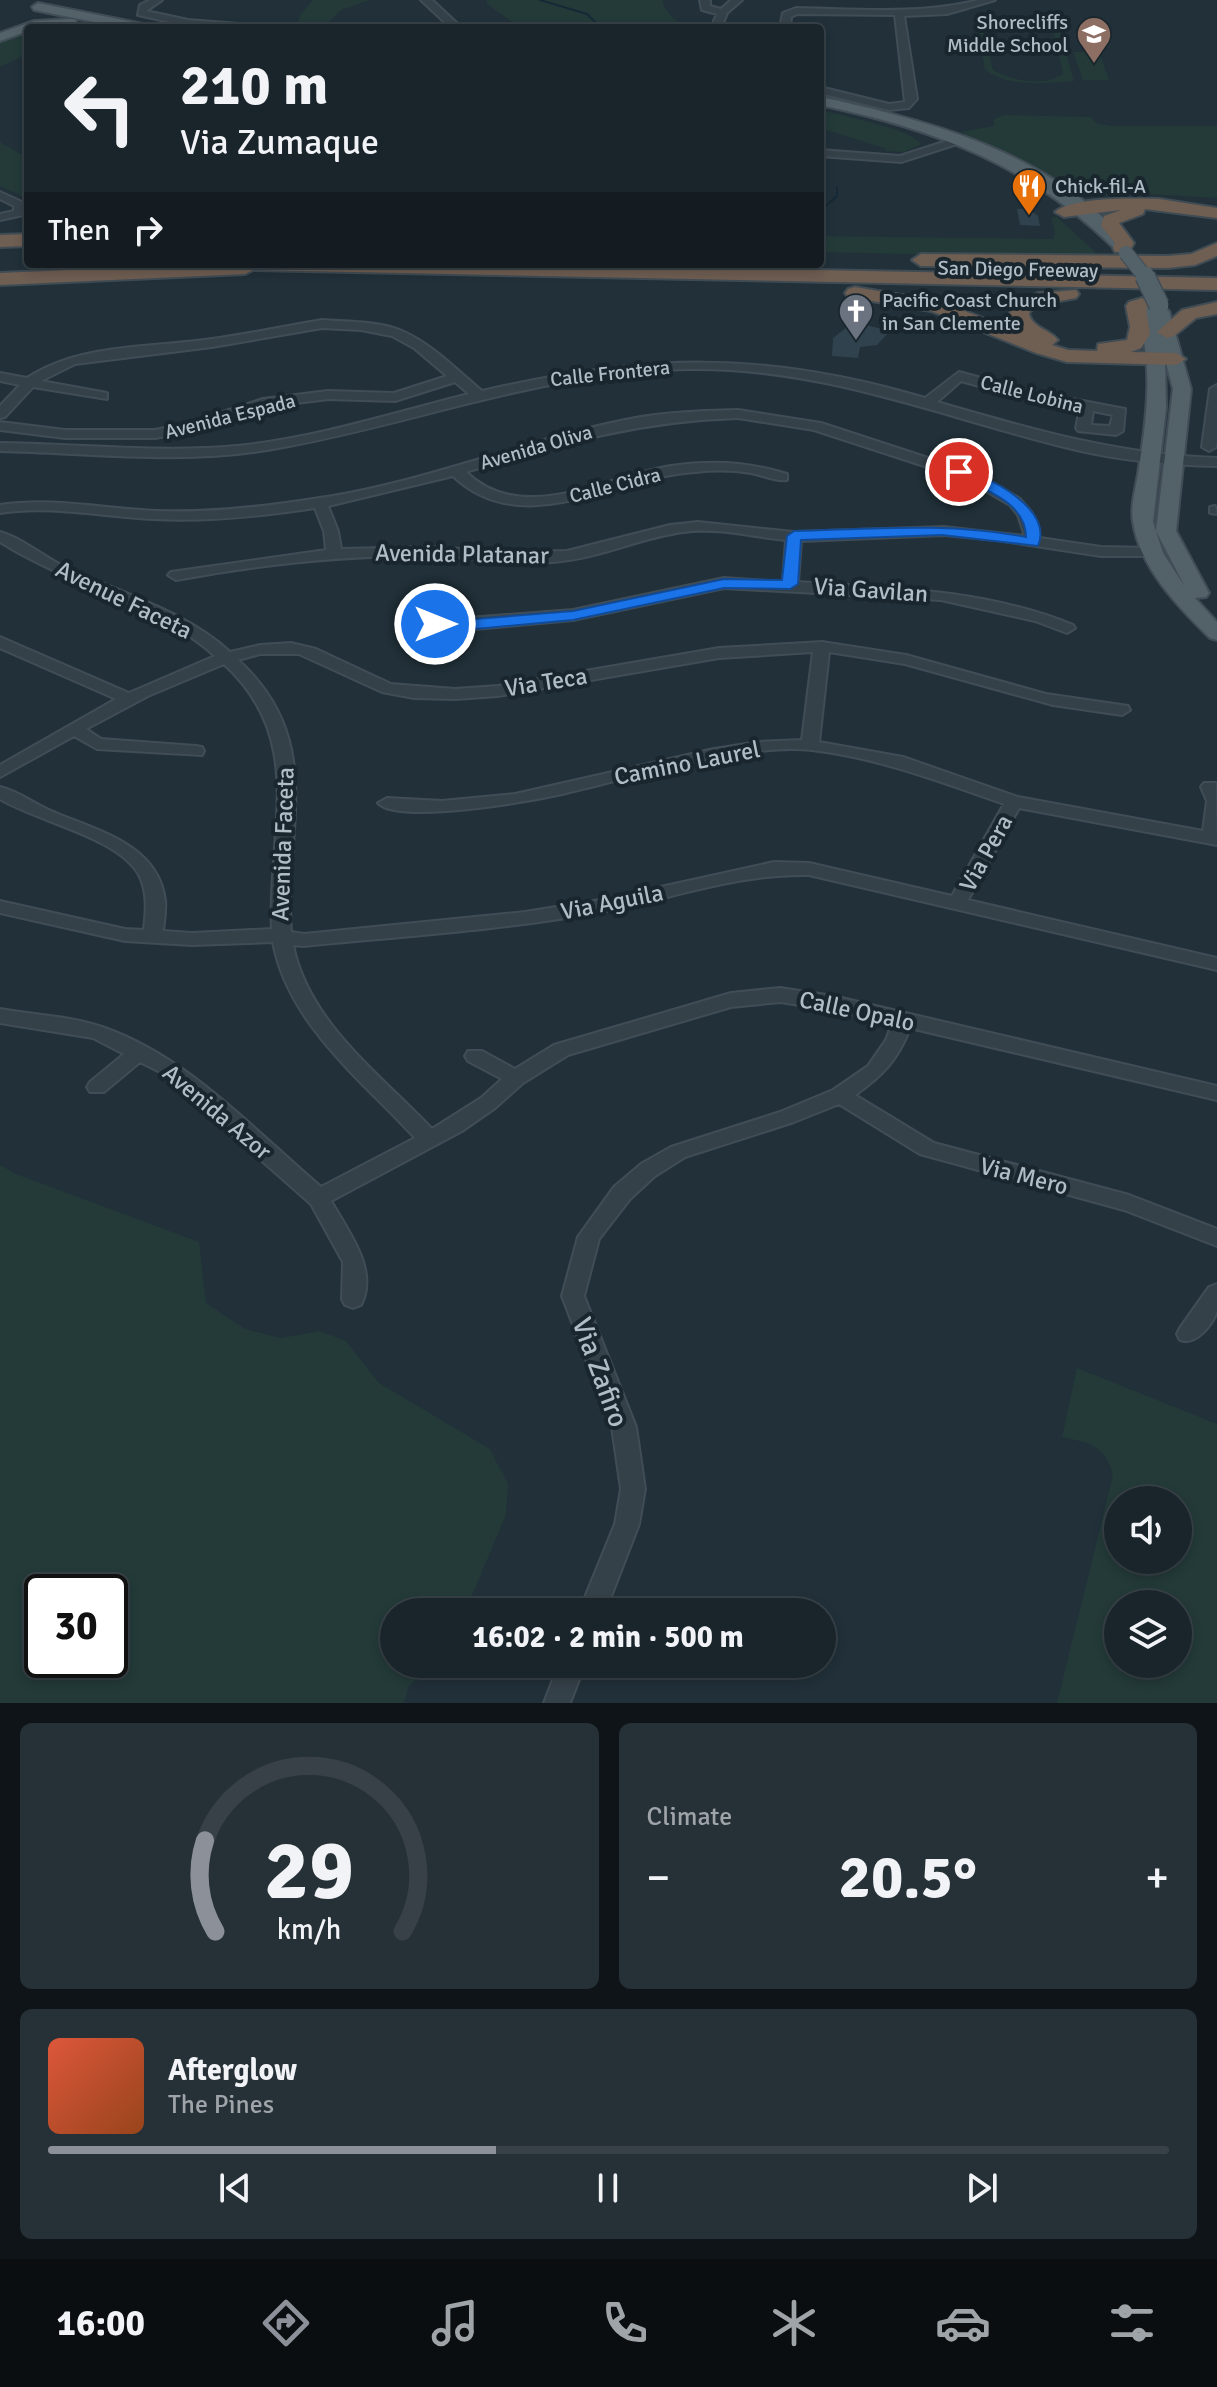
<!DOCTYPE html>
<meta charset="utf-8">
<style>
body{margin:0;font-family:Signika,sans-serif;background:#263037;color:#f1f3f6;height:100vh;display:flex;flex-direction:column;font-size:30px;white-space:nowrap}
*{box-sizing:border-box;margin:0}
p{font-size:26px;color:#9fa4a9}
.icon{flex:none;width:44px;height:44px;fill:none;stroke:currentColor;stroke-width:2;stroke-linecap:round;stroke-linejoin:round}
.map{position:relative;height:1703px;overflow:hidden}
.sheet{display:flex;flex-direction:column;gap:20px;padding:20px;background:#0e1418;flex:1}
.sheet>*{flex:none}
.banner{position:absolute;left:24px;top:24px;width:800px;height:244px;border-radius:8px;box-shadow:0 4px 12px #0003,0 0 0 2px #374147;background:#19242b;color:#f1f3f6;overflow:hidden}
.controls{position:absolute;left:1104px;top:1486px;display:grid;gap:16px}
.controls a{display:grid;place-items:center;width:88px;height:88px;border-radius:50%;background:#19242b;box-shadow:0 4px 12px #0003,0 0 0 2px #374147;font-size:40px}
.speed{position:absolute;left:24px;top:1574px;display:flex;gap:16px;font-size:40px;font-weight:700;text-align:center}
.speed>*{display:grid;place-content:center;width:104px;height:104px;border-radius:50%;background:#19242b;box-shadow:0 4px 12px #0003,0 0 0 2px #374147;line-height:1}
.speed .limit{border:4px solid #111;border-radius:12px;background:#fff;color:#111}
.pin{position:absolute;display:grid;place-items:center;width:68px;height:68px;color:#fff;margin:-34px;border:4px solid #fff;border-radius:50%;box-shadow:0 2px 8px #0007}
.me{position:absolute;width:88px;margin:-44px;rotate:90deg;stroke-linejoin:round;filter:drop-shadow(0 0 6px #0008)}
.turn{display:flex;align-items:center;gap:28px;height:168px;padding:0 24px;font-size:36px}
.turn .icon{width:104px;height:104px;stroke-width:2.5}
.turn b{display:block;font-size:56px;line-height:68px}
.then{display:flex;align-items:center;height:76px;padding:0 24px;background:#0003;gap:16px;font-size:30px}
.big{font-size:60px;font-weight:700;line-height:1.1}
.sheet .card{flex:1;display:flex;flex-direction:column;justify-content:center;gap:12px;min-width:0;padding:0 28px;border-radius:12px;background:#263037}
.sheet .dial{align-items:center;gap:0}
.dial svg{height:208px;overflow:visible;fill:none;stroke:#374147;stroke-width:7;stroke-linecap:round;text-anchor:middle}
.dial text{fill:#f1f3f6;stroke:none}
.song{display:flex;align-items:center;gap:24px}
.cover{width:96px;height:96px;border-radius:12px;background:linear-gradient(135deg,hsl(10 70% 55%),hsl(20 70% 35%))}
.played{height:8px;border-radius:4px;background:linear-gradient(90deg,#8c9099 40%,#374147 40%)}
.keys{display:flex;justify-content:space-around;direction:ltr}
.heat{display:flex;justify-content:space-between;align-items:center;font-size:44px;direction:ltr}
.sheet .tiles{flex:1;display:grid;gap:20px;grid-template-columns:1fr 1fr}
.card:last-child{grid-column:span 2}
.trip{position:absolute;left:380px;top:1598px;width:456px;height:80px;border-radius:40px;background:#19242b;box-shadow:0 4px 12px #0003,0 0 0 2px #374147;font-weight:700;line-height:80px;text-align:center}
.tabs{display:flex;height:128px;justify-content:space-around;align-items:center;background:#0a0e11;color:#9fa4a9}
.tabs .icon{width:56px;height:56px}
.tabs .current{color:#8c9099}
.tabs b{font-size:36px;color:#f1f3f6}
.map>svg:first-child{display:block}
.green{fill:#233a38;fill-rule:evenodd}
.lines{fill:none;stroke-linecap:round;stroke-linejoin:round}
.stream{stroke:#152936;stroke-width:2}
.building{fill:#30424d}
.minor-casing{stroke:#414d56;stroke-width:4}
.major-casing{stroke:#414d56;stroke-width:4}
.highway-casing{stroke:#404c54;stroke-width:4}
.minor{fill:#354149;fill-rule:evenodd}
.major{fill:#536169;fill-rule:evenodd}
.highway{fill:#6f5e52;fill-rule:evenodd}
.major-bridge-far1-casing{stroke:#414d56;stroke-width:16;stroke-linecap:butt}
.major-bridge-casing{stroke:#414d56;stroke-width:22;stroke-linecap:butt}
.major-bridge-far1{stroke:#536169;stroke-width:14}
.major-bridge{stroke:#536169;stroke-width:19}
.route{fill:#1a73e8;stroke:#114b97;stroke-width:2}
.labels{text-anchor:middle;stroke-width:8;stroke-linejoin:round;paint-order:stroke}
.far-poi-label{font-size:20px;fill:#b0bcc6;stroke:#1a262e;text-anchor:start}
.far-street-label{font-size:20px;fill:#b0bcc6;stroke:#1a262e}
.street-label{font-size:24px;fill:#b0bcc6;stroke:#1a262e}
.near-street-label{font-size:28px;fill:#b0bcc6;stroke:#1a262e}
</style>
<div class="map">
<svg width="1217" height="1703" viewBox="0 0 1217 1703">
<rect width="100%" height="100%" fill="#213039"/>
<g class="green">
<polygon points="313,0 370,0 341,10 324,27 297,25 300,15"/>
<path d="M 486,0 L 662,0 C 668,17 678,25 695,28 L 520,28 L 487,4 Z"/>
<path d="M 1004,16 L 1037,17 L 1058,25 L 1074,81 C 1044,83 1011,88 985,70 L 977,28 L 979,22 ZM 1000,18 L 1030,18 L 1053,29 L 1063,74 C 1043,87 1013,81 993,70 L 983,28 Z"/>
<polygon points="28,29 28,54 0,67 0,39"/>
<polygon points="1073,52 1099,52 1109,80 1083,80"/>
<path d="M 820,110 C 843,116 908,128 922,144 L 904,152 L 884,151 L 887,149 L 820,128 Z"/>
<polygon points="1004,115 1091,117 1096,123 1112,126 1217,126 1217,198 1126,193 1096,197 1079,194 960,132 994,126 994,119"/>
<polygon points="0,142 28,158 28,199 0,186"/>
<polygon points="1057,217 1103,259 820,252 820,236 1053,239 1055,232 1051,218"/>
<path d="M 0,1165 L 16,1174 L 199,1242 L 206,1303 L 245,1329 L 281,1338 L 320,1331 L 346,1341 L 379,1383 L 490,1449 L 508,1484 L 506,1515 L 465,1612 L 394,1612 L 394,1664 L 433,1664 L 409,1686 L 404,1703 L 0,1703 ZM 42,1592 L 110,1592 L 110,1660 L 42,1660 Z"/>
<path d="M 1077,1368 L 1217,1424 L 1217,1703 L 1057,1703 L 1113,1475 C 1105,1445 1090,1443 1062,1437 ZM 1118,1500 L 1178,1500 L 1178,1560 L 1118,1560 ZM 1118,1604 L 1178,1604 L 1178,1664 L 1118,1664 Z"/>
</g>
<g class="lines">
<g class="stream">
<polyline points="540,0 587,14 601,28"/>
<polyline points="517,25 525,28"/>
<polyline points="820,211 837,196 837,187"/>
</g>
</g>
<g class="building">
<polygon points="1017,209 1029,209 1038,216 1040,226 1020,225"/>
<polygon points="866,325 890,331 877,345 860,347 858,358 832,356 833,338 847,327"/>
</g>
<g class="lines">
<g class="minor-casing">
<g id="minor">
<polygon points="150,0 162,0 146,11 188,20 252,25 257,28 188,26 138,15 140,5"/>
<polygon points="421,0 432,0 462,28 451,28"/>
<polygon points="700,0 710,0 710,6 721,9 731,0 742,0 727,13 721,28 711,28 717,14 702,10"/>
<path d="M 979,0 L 995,0 L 947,14 L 904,16 L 917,99 L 909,108 L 889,110 L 820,93 L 820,87 L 889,104 L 905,102 L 895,15 L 797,14 L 791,17 L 790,28 L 780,28 L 783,13 L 796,8 C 857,9 919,15 979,0 Z"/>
<polygon points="956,138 960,139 960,143 901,162 820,156 820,150 900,156"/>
<polygon points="0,192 24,203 23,215 0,220 0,214 14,211 14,206 0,199"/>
<path d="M 322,320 C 348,322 378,321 402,331 C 432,344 457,370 482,391 C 644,354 763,350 925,398 L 959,372 L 1025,390 L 1125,409 L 1123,431 L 1116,435 L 1078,431 L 1076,428 L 1080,409 L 1023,398 L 961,381 L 937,402 C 1030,429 1119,455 1217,458 L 1217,466 C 1171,465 1126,461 1081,451 C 948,420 828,367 688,369 C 545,371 412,425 273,449 C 183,465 91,453 0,451 L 0,443 C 79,444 158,453 237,446 C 316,438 393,413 469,394 L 455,382 L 395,401 L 328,399 L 265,407 L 193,431 L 155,438 L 65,438 L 0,430 L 0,422 L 65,430 L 155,430 L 185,424 L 263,399 L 328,391 L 394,393 L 447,376 L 414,348 L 392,336 L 361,330 L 322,328 L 212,347 L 75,364 L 41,381 L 107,393 L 107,399 L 33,387 L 5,417 L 0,418 L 0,406 L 20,385 L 0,381 L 0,373 L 27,378 C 80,343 151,348 212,339 C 249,334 285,326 322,320 ZM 1093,411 L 1113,415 L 1110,426 L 1091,425 Z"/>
<polygon points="1217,385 1217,439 1216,447 1209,451 1202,447 1210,389"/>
<path d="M 738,410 L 821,423 L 977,474 L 1020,499 L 1032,513 L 1040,538 L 1101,547 L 1153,548 L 1160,552 L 1153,556 L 1101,556 L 997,540 L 944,535 L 801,541 L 798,582 C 891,588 985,589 1073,625 L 1075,628 L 1067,633 L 1035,621 L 941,600 L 724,588 L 573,620 L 475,629 L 435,629 L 429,627 L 427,624 L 429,621 L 573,610 L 724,578 L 783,582 L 786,540 C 752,537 718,527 683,532 C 639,538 598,559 553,562 C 510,564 467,556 425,556 C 341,555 258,565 176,580 L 168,575 L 171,572 L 326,550 L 324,531 L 315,508 C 262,516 208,522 154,519 C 102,517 52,505 0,513 L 0,505 C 53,497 104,509 157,511 C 209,513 262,507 313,499 C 422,484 522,440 630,419 C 666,412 702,411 738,410 ZM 738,418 L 814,430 L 967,480 L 1010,505 L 1018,515 L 1025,536 L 944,527 L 793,532 L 698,522 L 670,525 L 567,551 L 515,552 L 429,547 L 341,549 L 338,531 L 328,506 L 453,476 C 523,542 614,477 695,472 C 714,470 733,470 751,473 C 763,475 775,482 787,480 L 787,474 C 749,462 711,460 671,466 C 605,476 523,527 466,472 C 561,444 637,421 738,418 Z"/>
<polygon points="1215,506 1217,514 1210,513 1210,507"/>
<path d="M 0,532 C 22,538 44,557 65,567 C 120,593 184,610 230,652 L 260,645 L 291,643 L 316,649 L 391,684 L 455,689 L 498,686 L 719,648 L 822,642 L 906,655 L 1046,694 L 1128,706 L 1130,710 L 1122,715 L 1053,705 L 905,664 L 829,652 L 819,742 L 903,757 L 1018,797 L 1203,831 L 1207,801 L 1201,787 L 1204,783 L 1216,783 L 1217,845 L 1019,808 L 968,900 L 1217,958 L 1217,970 L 809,875 C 741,873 673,898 606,911 C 507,930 405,936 304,946 L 293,945 C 308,1022 381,1075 432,1129 L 481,1098 L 502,1079 L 468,1061 L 465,1056 L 468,1051 L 482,1051 L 515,1069 L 554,1045 L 731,993 L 780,988 L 833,996 L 1217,1086 L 1217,1100 L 910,1028 C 898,1060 882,1076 855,1095 L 934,1143 L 1129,1195 L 1217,1229 L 1217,1246 L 1124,1210 L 920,1154 L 839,1104 L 794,1122 L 685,1157 L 655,1176 L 630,1199 L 599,1239 L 584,1296 L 636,1427 L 645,1489 L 639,1524 L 605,1612 L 579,1612 L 615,1524 L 621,1489 L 612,1427 L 562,1296 L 578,1237 L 614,1187 L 641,1164 L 671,1147 L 780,1112 L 833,1090 L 868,1066 L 886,1040 L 892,1024 L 833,1010 L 780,1002 L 731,1007 L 568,1055 L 523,1083 L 495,1108 L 462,1131 L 331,1201 C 348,1231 379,1270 361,1305 L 353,1308 L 345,1305 L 342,1299 L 343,1262 L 311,1204 L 162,1073 L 140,1062 L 104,1092 L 90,1092 L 87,1087 L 90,1082 L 124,1054 L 93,1038 L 0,1023 L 0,1009 C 33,1015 71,1016 102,1027 C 187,1056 253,1129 321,1187 L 415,1138 C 362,1080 288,1024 273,942 L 192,945 L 125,941 L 0,913 L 0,901 L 125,929 L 144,930 C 146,912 148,892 139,875 C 118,837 38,822 0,799 L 0,787 C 19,791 37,806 56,813 C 99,831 158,845 165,900 C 166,910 164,921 163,931 L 192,933 L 272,929 C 267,832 308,741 224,664 L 148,696 L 86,729 L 101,739 L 196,746 L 202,747 L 204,751 L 202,755 L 97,749 L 74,736 L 0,777 L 0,765 L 116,699 L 0,648 L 0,637 L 129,693 L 215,656 C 160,605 66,584 0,542 ZM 813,652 L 802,740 L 759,742 L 714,749 L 515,794 L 442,801 L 387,798 L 378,803 C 399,825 531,801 562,794 C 632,778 742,743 812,750 C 879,758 941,782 1004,804 L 952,896 L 809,863 L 774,862 L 606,899 L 525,912 L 304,934 L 291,932 C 283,831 328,742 238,660 L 260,654 L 299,654 L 382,692 L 414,698 L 455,699 L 498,696 L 719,658 Z"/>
<path d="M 1217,1284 C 1217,1292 1217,1304 1217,1311 C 1212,1326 1195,1346 1180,1340 L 1177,1334 L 1180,1328 L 1209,1287 Z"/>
<polygon points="559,1664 585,1664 570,1703 544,1703"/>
</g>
</g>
<g class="major-casing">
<g id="major">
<polygon points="38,3 143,24 149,28 124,28 34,10 32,7"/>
<polygon points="71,19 76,20 76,26 28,28 28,31 0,41 0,33 34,21"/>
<path d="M 820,97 C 929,120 1058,155 1130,247 L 1128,250 L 1116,250 C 1031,166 936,129 820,105 Z"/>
<path d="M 1142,299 L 1148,300 L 1153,311 L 1161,306 L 1169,311 L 1191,389 L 1176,531 L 1209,593 L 1206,597 L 1195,598 L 1217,622 L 1217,640 L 1210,638 C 1178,607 1140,568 1133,522 C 1130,504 1137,485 1139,467 C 1148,410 1154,359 1134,304 ZM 1165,359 L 1173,389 L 1156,531 L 1185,587 L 1163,553 L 1153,522 L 1166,408 Z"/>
</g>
</g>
<g class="highway-casing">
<g id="highway">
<path d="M 1159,199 L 1217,208 L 1217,218 L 1145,209 L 1143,214 L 1119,223 L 1134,243 L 1129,252 L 1115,252 L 1113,248 L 1115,243 L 1101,226 L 1104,216 L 1121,210 L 1064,217 L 1055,212 C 1071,197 1136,198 1159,199 Z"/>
<polygon points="28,234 28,246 0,247 0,235"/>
<polygon points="1217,243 1217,256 1195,265 1168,268 921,266 912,260 921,254 1168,256 1191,254"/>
<polygon points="208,264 508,264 1217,278 1217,290 253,270 245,274 0,285 0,273"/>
<path d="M 855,287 L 942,302 L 1018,332 L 1009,315 L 1014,304 L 1038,293 L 1076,290 L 1079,294 L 1076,298 L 1043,304 L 1030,311 L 1029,315 C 1035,329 1049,329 1058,340 L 1052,345 L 1068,350 L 1097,351 L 1098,344 L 1127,340 L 1130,327 L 1126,306 L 1129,302 L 1142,298 L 1152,304 L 1146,309 L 1150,334 L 1141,348 L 1131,352 L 1176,353 L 1186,359 L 1176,365 L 1067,362 L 1036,353 L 931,311 L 848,297 L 845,293 L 848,289 Z"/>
<polygon points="1217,302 1217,314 1196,318 1174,336 1167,338 1157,332 1182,310"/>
</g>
</g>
<use href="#minor" class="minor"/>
<use href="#major" class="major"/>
<use href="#highway" class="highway"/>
<g class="major-bridge-far1-casing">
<polyline id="major-bridge-far1" points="1126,253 1146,278"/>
</g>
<g class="major-bridge-casing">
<polyline id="major-bridge" points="1145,276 1159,305"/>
</g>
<use href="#major-bridge-far1" class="major-bridge-far1"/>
<use href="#major-bridge" class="major-bridge"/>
</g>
<path class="route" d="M 959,468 C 987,476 1054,508 1038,546 L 942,535 L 801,540 L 798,584 L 790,589 L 724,588 L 573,620 L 475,629 L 435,629 L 427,624 L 435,620 L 475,619 L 573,611 L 724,579 L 782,580 L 787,536 L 794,531 C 872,529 949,522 1026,537 C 1026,501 980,488 954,475 L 954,469 Z"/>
<defs>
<g id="school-pin" transform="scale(1.8)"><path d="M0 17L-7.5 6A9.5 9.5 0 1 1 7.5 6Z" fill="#8d6e63" stroke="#1a262e"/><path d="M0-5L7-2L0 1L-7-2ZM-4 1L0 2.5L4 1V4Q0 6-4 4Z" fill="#fff"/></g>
<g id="restaurant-pin" transform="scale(1.8)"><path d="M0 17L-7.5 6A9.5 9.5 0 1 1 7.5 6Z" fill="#e8710a" stroke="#1a262e"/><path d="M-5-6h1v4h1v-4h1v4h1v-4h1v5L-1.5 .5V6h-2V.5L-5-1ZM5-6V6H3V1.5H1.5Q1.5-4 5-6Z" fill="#fff"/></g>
<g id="church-pin" transform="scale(1.8)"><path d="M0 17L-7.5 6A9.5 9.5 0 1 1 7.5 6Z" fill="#6b7280" stroke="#1a262e"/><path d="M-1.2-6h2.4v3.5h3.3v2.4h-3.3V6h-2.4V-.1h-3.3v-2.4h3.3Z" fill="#fff"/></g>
</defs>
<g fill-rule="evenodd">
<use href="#school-pin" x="1094" y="34"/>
<use href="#restaurant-pin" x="1029" y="186"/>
<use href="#church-pin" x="856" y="311"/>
</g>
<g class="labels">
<g class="far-poi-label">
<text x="1068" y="29" text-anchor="end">Shorecliffs<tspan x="1068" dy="23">Middle School</tspan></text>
<text x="1055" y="193">Chick-fil-A</text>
<text x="882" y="307">Pacific Coast Church<tspan x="882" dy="23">in San Clemente</tspan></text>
</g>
<g class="far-street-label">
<text transform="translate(1018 269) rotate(1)" y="7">San Diego Freeway</text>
<text transform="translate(610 373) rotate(-6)" y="7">Calle Frontera</text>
<text transform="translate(1032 394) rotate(14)" y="7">Calle Lobina</text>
<text transform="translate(230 416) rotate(-14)" y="7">Avenida Espada</text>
<text transform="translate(536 447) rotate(-16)" y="7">Avenida Oliva</text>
<text transform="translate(615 485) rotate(-14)" y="7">Calle Cidra</text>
</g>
<g class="street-label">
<text transform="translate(462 554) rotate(1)" y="8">Avenida Platanar</text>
<text transform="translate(871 590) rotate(4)" y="8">Via Gavilan</text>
<text transform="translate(124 600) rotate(26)" y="8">Avenue Faceta</text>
<text transform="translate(546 682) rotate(-9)" y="8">Via Teca</text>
<text transform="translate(687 763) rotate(-11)" y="8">Camino Laurel</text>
<text transform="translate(283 844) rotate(-88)" y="8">Avenida Faceta</text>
<text transform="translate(986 853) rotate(-61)" y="8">Via Pera</text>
<text transform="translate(612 902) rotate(-11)" y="8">Via Aguila</text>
<text transform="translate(857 1011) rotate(12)" y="8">Calle Opalo</text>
<text transform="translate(217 1112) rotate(40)" y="8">Avenida Azor</text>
<text transform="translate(1024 1176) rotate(14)" y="8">Via Mero</text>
</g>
<g class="near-street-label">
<text transform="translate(601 1372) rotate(70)" y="10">Via Zafiro</text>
</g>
</g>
</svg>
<div class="controls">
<a><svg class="icon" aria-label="sound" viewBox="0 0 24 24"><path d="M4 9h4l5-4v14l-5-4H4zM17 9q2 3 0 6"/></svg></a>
<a><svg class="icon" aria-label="layers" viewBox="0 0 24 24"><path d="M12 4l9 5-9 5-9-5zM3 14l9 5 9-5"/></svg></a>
</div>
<div class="speed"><div class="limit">30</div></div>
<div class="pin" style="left:959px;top:472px;background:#d93025"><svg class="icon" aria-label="arrive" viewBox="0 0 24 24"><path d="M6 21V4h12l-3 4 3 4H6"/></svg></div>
<svg class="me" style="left:435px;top:624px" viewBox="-20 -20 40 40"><circle r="17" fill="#1a73e8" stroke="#fff" stroke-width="3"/><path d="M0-11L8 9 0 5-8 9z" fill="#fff"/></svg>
<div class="trip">16:02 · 2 min · 500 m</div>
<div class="banner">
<div class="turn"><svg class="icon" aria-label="left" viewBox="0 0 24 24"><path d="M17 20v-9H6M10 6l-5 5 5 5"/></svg><div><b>210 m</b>Via Zumaque</div></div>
<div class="then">Then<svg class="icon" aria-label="right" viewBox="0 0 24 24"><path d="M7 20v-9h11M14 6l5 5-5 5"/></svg></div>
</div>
</div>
<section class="sheet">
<div class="tiles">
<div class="card dial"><svg viewBox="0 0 100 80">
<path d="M14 69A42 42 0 1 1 86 69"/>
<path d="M14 69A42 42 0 0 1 10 34" stroke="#8c9099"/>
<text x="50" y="56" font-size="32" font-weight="700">29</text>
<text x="50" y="72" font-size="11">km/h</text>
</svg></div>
<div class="card"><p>Climate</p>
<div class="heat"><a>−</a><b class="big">20.5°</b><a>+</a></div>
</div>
<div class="card">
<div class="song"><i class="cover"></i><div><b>Afterglow</b><p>The Pines</p></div></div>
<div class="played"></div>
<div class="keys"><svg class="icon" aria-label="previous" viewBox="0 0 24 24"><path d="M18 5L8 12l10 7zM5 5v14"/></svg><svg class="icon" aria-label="pause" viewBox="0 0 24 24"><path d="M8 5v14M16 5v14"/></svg><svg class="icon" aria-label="next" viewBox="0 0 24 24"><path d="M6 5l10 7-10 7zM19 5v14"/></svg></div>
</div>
</div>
</section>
<nav class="tabs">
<b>16:00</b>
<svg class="icon current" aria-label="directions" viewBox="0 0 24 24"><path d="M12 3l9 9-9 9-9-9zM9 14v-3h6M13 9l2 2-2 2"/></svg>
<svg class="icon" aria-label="music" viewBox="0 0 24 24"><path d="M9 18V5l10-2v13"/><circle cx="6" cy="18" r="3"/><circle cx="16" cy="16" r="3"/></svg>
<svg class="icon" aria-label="phone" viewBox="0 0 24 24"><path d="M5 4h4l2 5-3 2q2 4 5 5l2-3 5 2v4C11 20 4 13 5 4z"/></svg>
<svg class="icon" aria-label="climate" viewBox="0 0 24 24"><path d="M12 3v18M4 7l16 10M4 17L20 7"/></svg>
<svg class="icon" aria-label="car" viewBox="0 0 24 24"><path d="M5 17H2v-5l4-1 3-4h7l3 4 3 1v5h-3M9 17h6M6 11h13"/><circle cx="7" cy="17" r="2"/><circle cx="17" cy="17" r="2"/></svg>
<svg class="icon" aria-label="filters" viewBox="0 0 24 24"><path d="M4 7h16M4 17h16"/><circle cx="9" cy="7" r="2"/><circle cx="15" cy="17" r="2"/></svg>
</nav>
